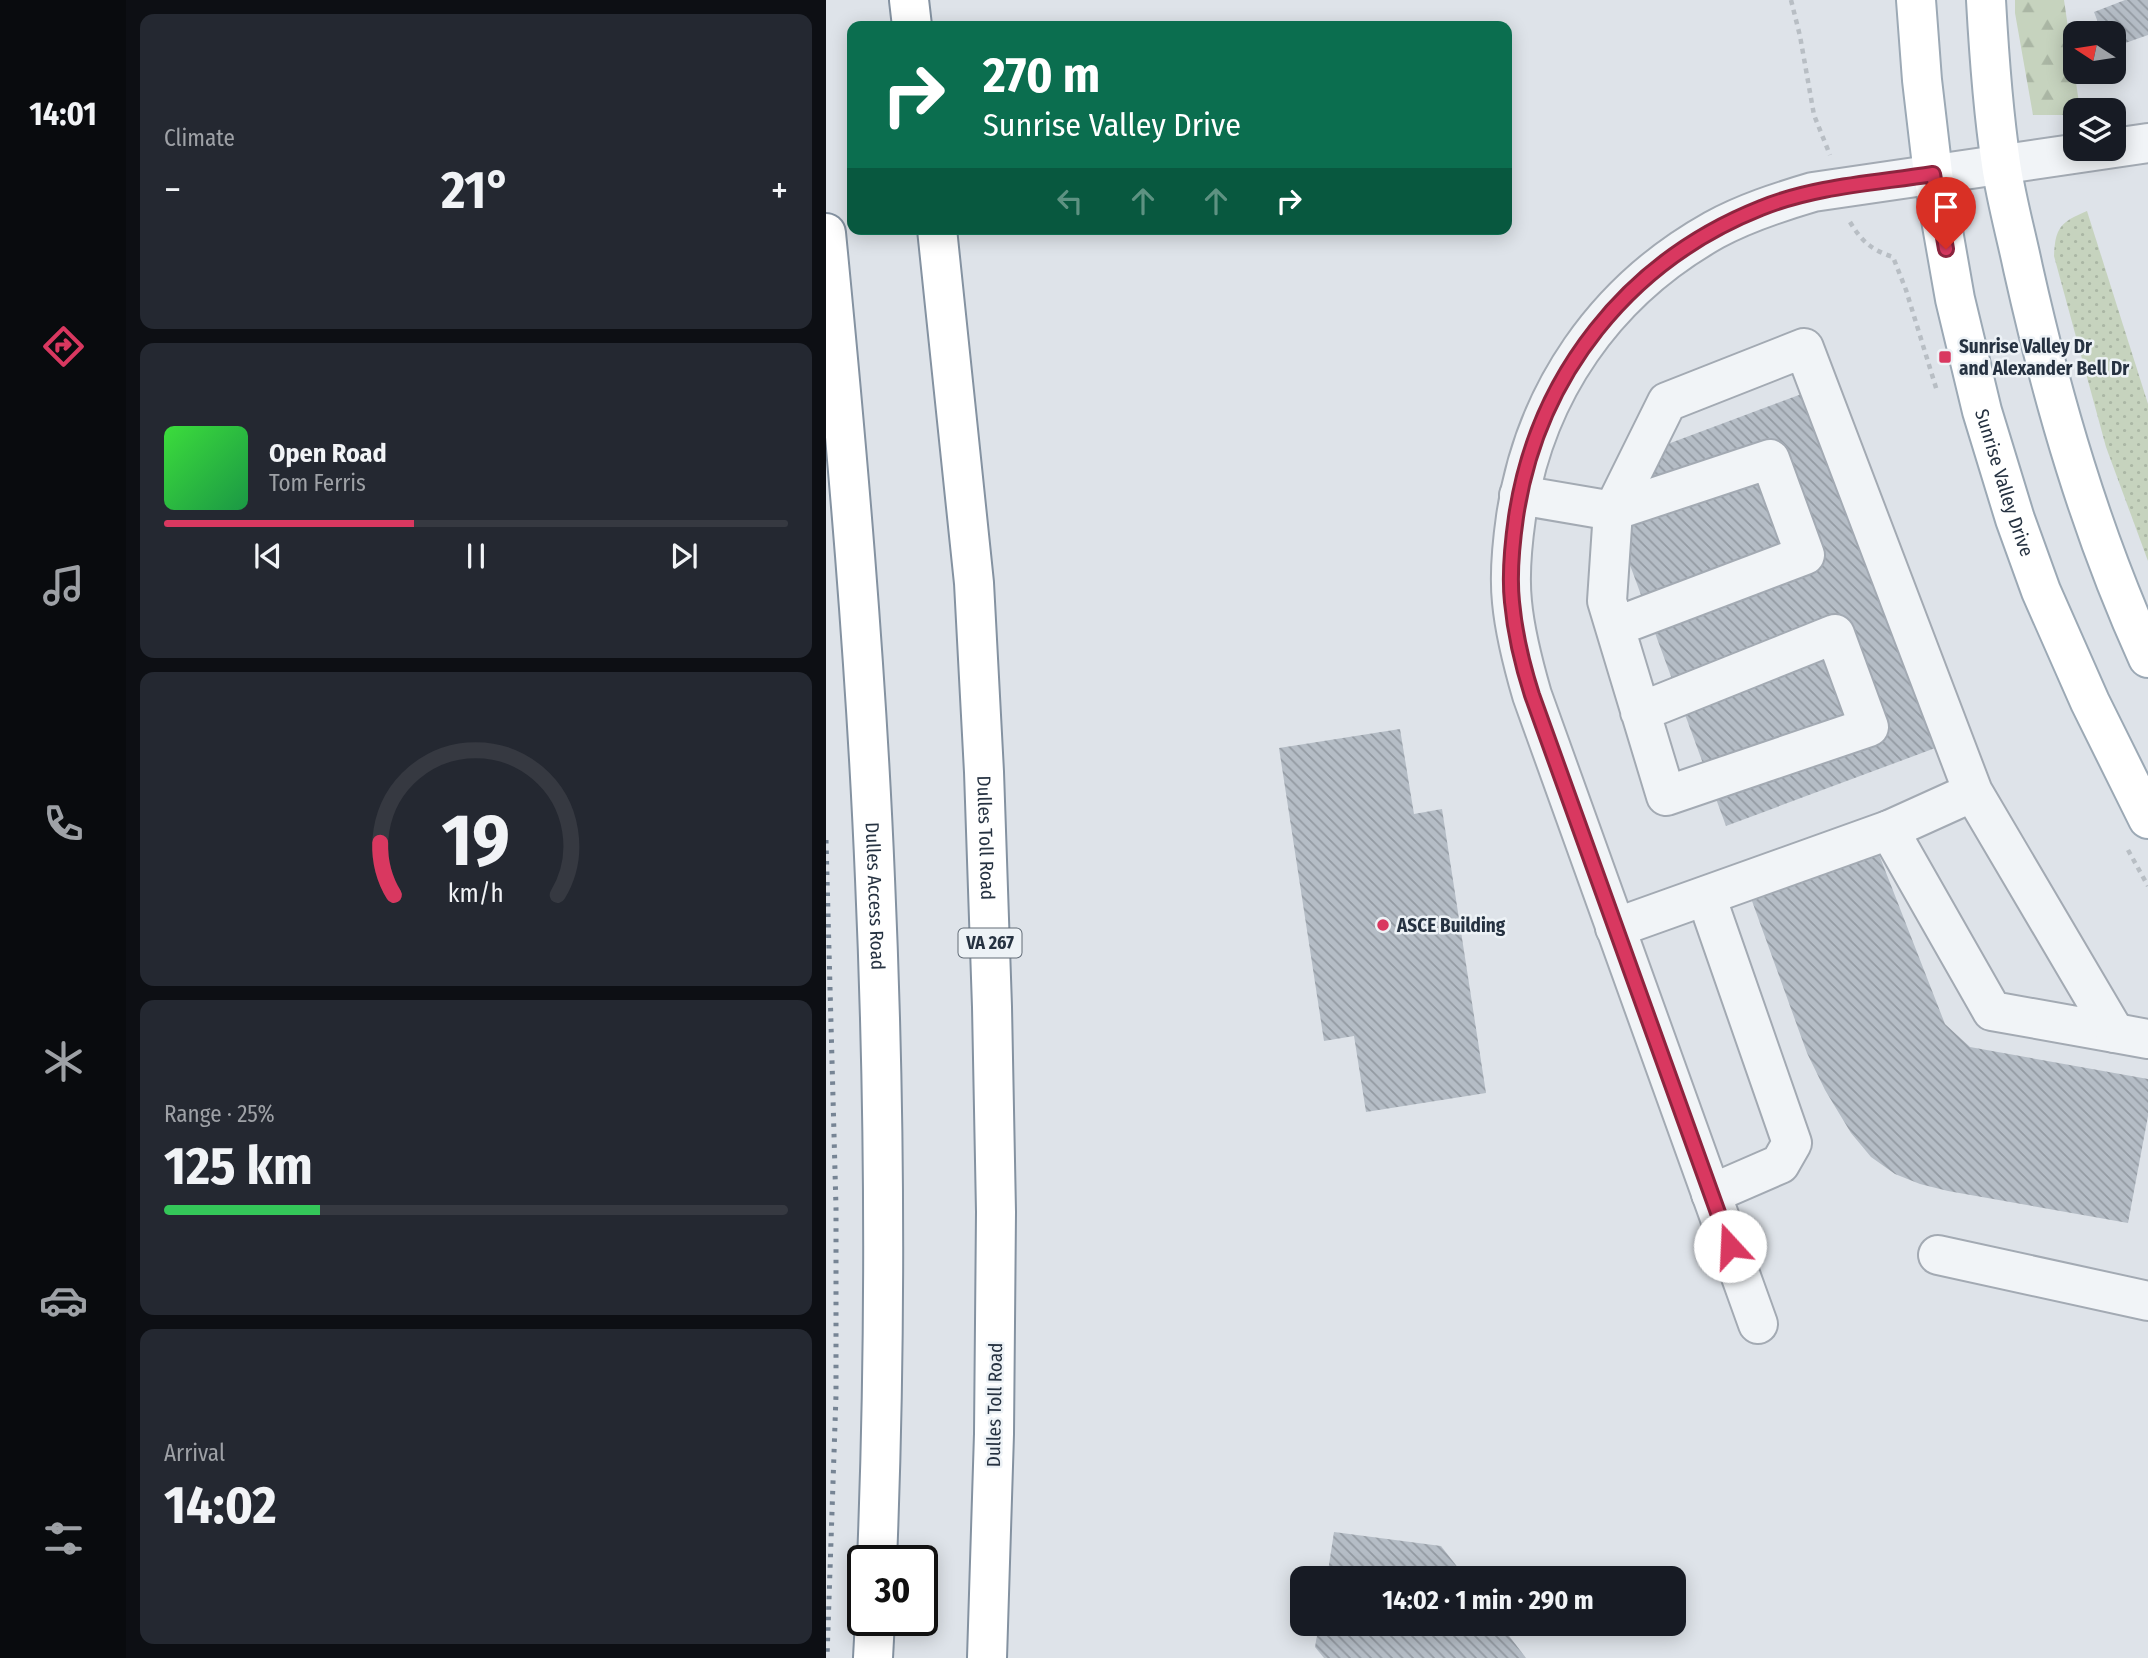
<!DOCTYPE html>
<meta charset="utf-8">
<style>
body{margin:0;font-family:"Fira Sans Condensed",sans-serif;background:#242831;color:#f1f3f6;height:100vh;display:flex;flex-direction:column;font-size:26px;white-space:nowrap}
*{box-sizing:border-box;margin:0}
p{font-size:23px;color:#9ea1a6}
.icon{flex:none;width:38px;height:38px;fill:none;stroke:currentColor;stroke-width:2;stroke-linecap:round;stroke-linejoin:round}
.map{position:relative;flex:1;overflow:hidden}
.panel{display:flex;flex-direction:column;gap:14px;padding:14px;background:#0d0f14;width:700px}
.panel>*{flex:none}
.guide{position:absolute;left:21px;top:21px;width:665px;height:214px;border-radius:14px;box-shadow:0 4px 18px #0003;background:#0b6e4f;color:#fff;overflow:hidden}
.needle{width:46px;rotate:282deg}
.buttons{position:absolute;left:1237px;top:21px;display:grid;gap:14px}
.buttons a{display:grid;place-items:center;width:63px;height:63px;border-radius:14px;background:#171b24;box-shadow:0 4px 18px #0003;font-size:35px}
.speed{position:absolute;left:21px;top:1545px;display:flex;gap:14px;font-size:35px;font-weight:700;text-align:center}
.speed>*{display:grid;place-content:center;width:91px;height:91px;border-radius:50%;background:#171b24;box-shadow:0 4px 18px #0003;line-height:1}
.speed .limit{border:4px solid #111;border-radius:10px;background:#fff;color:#111}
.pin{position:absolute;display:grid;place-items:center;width:60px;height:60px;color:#fff;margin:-72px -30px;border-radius:50% 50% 50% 0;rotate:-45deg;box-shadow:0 0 7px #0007}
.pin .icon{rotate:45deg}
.me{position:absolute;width:77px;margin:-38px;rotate:340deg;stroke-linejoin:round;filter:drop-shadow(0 0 5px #0008)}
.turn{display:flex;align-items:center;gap:24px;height:147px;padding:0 21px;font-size:32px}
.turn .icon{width:91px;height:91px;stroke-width:2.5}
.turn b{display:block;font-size:49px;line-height:60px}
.lanes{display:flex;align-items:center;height:66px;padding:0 21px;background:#0003;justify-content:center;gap:35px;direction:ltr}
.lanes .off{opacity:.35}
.big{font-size:52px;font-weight:700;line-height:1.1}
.panel .widget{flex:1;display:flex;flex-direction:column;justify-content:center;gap:10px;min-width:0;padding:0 24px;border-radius:14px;background:#242831}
.panel .dial{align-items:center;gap:0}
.dial svg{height:182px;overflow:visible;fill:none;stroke:#363941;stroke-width:7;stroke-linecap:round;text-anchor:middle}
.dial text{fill:#f1f3f6;stroke:none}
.song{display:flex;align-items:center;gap:21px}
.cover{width:84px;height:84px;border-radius:10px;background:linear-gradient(135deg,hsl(120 70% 55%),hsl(140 70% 35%))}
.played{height:7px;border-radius:4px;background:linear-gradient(90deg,#d93860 40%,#363941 40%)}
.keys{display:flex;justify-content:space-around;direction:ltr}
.heat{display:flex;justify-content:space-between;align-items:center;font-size:38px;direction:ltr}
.charge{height:10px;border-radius:5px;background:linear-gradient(90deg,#34c759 25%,#363941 0)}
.trip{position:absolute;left:464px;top:1566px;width:396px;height:70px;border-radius:14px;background:#171b24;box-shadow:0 4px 18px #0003;font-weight:700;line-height:70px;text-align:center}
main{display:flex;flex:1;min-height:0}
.tabs{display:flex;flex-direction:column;width:126px;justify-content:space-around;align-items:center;background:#090b0e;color:#9ea1a6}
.tabs .icon{width:49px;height:49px}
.tabs .current{color:#d93860}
.tabs b{font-size:32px;color:#f1f3f6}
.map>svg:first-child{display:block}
.grass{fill:url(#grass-dots)}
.forest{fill:url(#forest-firs)}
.building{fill:url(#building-back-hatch)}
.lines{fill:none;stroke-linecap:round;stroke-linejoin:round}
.minor-casing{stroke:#a3aab3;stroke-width:42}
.major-casing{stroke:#9ca9b5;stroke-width:42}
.highway-casing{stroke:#8492a1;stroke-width:42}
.path{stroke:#b8bec4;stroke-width:4.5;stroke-dasharray:5 5;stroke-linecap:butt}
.minor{stroke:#f1f4f7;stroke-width:38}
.major{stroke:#fff;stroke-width:38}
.highway{stroke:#fff;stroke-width:38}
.rail{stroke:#768494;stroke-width:5;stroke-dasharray:3.5 7;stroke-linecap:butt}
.route-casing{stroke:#8d243e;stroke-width:18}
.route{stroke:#d93860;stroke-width:12}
.poi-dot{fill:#d93860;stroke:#edf2f6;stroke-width:2.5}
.labels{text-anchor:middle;stroke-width:5;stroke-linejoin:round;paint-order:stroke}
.shield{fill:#edf2f6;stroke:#626c77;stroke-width:2}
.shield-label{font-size:18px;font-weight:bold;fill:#263241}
.poi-label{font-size:19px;font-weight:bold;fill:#263241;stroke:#edf2f6;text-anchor:start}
.street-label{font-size:19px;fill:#263241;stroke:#edf2f6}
</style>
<main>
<nav class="tabs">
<b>14:01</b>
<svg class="icon current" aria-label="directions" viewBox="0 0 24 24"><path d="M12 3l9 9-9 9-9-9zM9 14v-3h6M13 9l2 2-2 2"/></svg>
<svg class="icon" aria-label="music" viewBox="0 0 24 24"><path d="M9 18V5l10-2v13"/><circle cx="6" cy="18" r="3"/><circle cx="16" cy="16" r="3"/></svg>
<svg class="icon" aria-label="phone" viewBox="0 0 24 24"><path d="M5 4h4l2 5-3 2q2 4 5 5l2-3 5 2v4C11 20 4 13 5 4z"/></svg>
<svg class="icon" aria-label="climate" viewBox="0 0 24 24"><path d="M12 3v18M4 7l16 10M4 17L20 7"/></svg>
<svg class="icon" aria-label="car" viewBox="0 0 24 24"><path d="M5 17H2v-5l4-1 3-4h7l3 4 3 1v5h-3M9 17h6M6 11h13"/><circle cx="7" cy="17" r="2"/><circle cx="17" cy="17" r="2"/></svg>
<svg class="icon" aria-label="filters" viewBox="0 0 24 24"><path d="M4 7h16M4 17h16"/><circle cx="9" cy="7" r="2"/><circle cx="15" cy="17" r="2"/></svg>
</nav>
<section class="panel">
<div class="widget"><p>Climate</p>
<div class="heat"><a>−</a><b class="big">21°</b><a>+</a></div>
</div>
<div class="widget">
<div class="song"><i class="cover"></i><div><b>Open Road</b><p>Tom Ferris</p></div></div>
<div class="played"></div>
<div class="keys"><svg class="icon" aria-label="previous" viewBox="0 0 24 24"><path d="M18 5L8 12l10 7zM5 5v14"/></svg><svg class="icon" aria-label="pause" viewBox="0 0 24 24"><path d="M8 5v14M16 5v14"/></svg><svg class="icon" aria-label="next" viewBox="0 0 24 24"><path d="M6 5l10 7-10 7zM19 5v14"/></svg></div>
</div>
<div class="widget dial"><svg viewBox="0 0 100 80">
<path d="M14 69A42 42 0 1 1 86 69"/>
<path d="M14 69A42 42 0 0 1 8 46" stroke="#d93860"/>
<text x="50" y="56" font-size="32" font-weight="700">19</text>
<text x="50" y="72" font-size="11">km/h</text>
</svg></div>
<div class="widget"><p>Range · 25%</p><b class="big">125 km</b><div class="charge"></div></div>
<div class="widget"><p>Arrival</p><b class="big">14:02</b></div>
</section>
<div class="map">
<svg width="1322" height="1658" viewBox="0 0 1322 1658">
<defs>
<pattern id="grass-dots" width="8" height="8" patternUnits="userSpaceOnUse" patternTransform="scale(1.75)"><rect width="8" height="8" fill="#c6d3be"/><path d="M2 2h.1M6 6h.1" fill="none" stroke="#aab6a4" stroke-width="1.8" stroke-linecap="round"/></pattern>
<pattern id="forest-firs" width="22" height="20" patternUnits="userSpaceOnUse" patternTransform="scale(1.75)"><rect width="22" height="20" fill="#c6d3be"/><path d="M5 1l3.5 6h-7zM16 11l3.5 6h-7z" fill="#aab6a4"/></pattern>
<pattern id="building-back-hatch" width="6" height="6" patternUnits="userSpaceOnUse" patternTransform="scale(1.75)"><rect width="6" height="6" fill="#b5bdc6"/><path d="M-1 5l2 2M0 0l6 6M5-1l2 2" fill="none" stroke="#939aa2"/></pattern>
</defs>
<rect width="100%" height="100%" fill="#dee3e9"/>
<path class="grass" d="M 1261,211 L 1322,404 L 1322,561 L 1280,447 L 1228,256 C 1229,227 1235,222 1261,211 Z"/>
<polygon class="forest" points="1189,0 1238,0 1254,110 1250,110 1249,115 1207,115 1189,13"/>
<g class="building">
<polygon points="1299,0 1322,0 1322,35 1288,47 1288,33 1276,33 1268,12"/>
<polygon points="981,392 1112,747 900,826 797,546 831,448"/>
<polygon points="574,729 588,814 616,809 660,1093 540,1112 528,1036 498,1041 453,748"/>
<polygon points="1052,852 1119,1024 1144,1047 1322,1079 1322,1116 1302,1223 1122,1191 1094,1184 1069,1174 1045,1157 1025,1133 999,1090 981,1053 926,901"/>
<polygon points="508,1532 615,1546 640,1578 501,1578"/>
<polygon points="493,1624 674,1624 700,1658 498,1658 489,1647"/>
</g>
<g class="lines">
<g class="minor-casing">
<g id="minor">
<polyline points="693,495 787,511 841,402 978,348 1147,792 1289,1033 1166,1011 1063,830 1147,792"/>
<polyline points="789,627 979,555 944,459 787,511 781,601 840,796 1043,727 1009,634 814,712"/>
<polyline points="880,896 966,1143 954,1164 885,1194"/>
<polyline points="789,928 1063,830"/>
<polyline points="1289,1033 1322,1039"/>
<polyline points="1112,1255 1322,1301"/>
<path d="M 932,1324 L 706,695 C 697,664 689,634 686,602 C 683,574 686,545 690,517 C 708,393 779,291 888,230 C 919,213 953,202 987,192 L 1322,143"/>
</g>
</g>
<g class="major-casing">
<g id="major">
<path id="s1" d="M 1090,0 L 1096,80 L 1107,174 L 1129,299 L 1156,411 L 1189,519 L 1215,591 L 1264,702 L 1322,819"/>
<path d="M 1160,0 C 1163,55 1167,110 1175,164 C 1180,199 1190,234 1197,268 C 1227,402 1265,533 1322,658"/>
</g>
</g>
<g class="highway-casing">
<g id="highway">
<polyline points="83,0 86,26"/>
<path id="s2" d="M 111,229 L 148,583 L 158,772 L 166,1007 L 170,1212 L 168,1434 L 161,1658"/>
<path id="s3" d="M 0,233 C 21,448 40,663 49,879 C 59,1106 60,1334 51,1561"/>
<polyline points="47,1658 49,1620"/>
</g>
</g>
<g class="path">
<polyline points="965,0 974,36 988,115 1004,155"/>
<path d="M 1024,222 C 1036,242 1046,250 1067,257 L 1080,290 L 1111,391"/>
<polyline points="1302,850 1322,886"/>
</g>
<use href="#minor" class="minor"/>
<use href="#major" class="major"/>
<use href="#highway" class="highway"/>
<polyline class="rail" points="0,840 10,1208 10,1395 1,1658"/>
</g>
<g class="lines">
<g class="route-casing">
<path id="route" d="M 904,1246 L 706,695 C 696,664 689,634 686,602 C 683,574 686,545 690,517 C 711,376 802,261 935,208 C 989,186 1050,183 1107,174 L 1120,249"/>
</g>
<use href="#route" class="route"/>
</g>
<g class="poi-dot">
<rect x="1112" y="350" width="14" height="14" rx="3.5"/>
<circle cx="557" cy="925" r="7"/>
</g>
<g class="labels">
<rect class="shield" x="132.5" y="928.5" width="63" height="29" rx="5"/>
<g class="shield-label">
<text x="164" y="949">VA 267</text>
</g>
<g class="poi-label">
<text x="1133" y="353">Sunrise Valley Dr<tspan x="1133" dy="22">and Alexander Bell Dr</tspan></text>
<text x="571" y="932">ASCE Building</text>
</g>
<g class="street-label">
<text dy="7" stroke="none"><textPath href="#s1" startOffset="492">Sunrise Valley Drive</textPath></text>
<text dy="7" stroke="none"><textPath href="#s2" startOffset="611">Dulles Toll Road</textPath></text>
<text dy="7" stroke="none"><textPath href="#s3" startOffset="665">Dulles Access Road</textPath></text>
<text transform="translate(168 1405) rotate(-89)" y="7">Dulles Toll Road</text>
</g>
</g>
</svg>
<div class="buttons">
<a><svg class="needle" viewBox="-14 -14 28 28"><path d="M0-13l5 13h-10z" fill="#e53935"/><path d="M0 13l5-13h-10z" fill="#9ea1a6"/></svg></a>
<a><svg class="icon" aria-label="layers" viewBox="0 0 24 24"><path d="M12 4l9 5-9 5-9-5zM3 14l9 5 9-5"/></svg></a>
</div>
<div class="speed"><div class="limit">30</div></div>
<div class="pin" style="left:1120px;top:249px;background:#d93025"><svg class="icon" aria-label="arrive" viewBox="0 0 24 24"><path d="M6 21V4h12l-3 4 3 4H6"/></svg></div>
<svg class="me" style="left:904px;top:1246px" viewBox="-20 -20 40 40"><circle r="19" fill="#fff"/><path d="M0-13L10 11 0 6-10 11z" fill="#d93860"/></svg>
<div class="trip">14:02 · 1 min · 290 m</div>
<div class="guide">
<div class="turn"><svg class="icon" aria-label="right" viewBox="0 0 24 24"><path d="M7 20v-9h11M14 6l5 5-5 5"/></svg><div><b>270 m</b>Sunrise Valley Drive</div></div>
<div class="lanes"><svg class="icon off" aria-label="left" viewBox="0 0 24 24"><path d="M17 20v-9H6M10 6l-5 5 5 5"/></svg><svg class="icon off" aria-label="ahead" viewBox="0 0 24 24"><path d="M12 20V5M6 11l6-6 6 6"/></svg><svg class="icon off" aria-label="ahead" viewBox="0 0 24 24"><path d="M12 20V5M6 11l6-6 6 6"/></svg><svg class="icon" aria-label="right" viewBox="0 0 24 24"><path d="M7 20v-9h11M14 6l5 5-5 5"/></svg></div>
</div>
</div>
</main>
